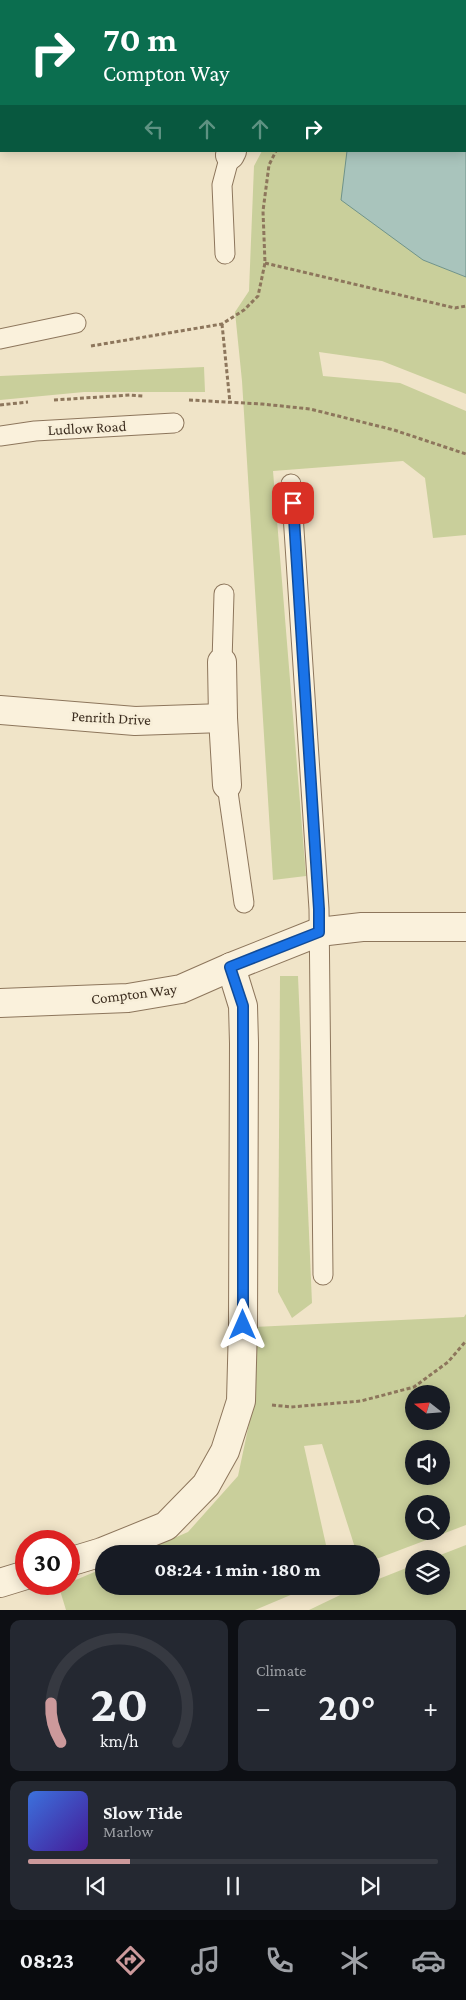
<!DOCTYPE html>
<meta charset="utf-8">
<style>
body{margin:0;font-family:"Crimson Pro",serif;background:#242831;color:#f1f3f6;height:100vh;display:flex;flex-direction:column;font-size:19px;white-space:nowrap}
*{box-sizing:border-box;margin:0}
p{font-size:16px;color:#9ea1a6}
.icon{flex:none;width:28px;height:28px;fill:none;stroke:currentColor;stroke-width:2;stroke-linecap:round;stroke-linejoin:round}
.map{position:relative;height:1610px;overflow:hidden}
.panel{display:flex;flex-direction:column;gap:10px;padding:10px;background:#0d0f14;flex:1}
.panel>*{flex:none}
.banner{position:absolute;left:0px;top:0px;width:466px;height:152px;box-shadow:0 2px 12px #0003;background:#0b6e4f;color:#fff;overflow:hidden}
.needle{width:32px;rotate:287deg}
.tools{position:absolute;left:405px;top:1385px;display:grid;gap:10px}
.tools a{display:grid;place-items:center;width:45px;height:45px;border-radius:50%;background:#171b24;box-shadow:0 2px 12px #0003;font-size:25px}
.speed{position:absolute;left:15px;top:1530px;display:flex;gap:10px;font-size:25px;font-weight:700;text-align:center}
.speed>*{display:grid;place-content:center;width:65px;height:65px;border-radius:50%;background:#171b24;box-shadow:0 2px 12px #0003;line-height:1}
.speed .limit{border:8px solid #d22;background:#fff;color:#111}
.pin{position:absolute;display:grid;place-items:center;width:42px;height:42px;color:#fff;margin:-21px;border-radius:10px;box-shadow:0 2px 8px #0006}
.me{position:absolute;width:55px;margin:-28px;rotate:0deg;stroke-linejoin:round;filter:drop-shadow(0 0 4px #0008)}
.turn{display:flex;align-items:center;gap:18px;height:105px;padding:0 20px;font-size:22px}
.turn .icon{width:65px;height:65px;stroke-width:2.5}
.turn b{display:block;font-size:35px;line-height:42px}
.lanes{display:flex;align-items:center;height:48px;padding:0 20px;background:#0003;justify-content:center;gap:25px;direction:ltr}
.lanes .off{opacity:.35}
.big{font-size:38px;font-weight:700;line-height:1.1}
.panel .widget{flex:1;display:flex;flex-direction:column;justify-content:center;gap:8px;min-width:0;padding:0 18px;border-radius:10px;background:#242831}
.panel .dial{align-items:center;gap:0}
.dial svg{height:130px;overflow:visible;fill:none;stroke:#363941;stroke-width:7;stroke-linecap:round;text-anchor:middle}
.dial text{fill:#f1f3f6;stroke:none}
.song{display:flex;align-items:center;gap:15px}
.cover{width:60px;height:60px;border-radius:8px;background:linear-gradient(135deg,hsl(220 70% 55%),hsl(260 70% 35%))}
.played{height:5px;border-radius:2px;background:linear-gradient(90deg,#cc999b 25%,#363941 25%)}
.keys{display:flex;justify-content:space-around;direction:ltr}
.heat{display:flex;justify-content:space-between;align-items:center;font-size:28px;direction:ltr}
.panel .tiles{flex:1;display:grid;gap:10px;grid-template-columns:1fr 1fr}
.widget:last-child{grid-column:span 2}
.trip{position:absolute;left:95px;top:1545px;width:285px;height:50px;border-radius:25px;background:#171b24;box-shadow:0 2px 12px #0003;font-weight:700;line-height:50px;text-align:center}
.menu{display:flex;height:80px;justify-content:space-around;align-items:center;background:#090b0e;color:#9ea1a6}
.menu .icon{width:35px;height:35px}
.menu .active{color:#cc999b}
.menu b{font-size:22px;color:#f1f3f6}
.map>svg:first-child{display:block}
.green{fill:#c9cf9b;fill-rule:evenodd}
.water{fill:#a9c4bc;stroke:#6f938a}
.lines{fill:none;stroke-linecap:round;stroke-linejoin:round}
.lane-casing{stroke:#8d765c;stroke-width:21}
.street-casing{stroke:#8d765c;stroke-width:30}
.path{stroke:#8d765c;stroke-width:3;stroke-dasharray:4 2.5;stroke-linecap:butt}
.lane{stroke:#faf1dc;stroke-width:19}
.street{stroke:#faf1dc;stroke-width:28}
.route-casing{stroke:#114b97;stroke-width:12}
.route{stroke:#1a73e8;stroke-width:9}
.labels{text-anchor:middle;stroke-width:5;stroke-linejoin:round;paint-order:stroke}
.street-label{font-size:15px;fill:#3d2e20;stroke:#f7eed8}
</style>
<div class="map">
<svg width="466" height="1610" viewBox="0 0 466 1610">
<rect width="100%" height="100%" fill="#f0e4c8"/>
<g class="green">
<polygon points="336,0 466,0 466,136 465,1"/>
<polygon points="262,151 347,151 423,260 466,277 466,394 382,361 319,352 323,376 400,383 466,411 466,535 433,538 425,478 403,461 273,471 306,876 273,880 242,381 235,312 249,291 254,166"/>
<polygon points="204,367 205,392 84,392 0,400 0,376"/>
<polygon points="280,976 298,976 312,1303 292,1318 278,1292"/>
<path d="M 466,1314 L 466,1525 L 371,1561 L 371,1554 L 357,1554 L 322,1444 L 304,1446 L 328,1554 L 137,1554 L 188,1532 L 238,1476 L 250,1419 L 253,1327 L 464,1317 ZM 414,1394 L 441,1394 L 441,1421 L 414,1421 ZM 414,1449 L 441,1449 L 441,1476 L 414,1476 ZM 414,1504 L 441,1504 L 441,1531 L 414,1531 Z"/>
<polygon points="466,1545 466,1610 309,1610 359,1586 371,1586 371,1582 414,1565 414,1586 441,1586 441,1559 430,1559"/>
<polygon points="104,1568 104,1586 312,1586 255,1610 66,1610 59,1587"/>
</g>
<polygon class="water" points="465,134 466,136 466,277 423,260 341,200 347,151 465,151"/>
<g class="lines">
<g class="lane-casing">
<g id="lane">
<polyline points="318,1 318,0"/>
<polyline points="225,254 222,185 230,155"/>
<polyline points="0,339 76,323"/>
<polyline points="0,436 35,431 174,423"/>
<polyline points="291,484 319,909 323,1275"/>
<polyline points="222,662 224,594"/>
<polyline points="227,785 244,903"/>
</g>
</g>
<g class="street-casing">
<g id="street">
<polyline points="0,18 1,18"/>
<polyline points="230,155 232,151"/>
<polyline points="222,662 223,718 227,785"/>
<polyline points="0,710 135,721 223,718"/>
<polyline points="0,1003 128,998 181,989 231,967 319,932 362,927 466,927"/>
<polyline points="69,1562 102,1552 166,1526 206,1485 225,1451 241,1401 243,1325 244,1043 243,1006 231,967"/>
<polyline points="0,1583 26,1575"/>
</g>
</g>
<g class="path">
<polyline points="436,0 439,1"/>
<polyline points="354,1 355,0"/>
<polyline points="407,1 411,0"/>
<polyline points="465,24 466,26"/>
<polyline points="265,263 455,308 466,306"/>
<polyline points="222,324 230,403"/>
<polyline points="91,346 222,324 244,310 258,296 265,263 263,211 269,165 276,151"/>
<polyline points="54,400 130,395 143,396"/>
<polyline points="189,400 262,404 310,409 394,430 466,454"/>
<polyline points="0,405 28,402"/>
<polyline points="272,1405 291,1407 361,1401 414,1387 448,1362 466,1341"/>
</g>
<use href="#lane" class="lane"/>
<use href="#street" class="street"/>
</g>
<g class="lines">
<g class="route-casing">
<polyline id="route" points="243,1325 243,1006 230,967 319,932 319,909 293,503"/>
</g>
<use href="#route" class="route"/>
</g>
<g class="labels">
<g class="street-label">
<text transform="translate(87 428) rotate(-3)" y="5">Ludlow Road</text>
<text transform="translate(111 718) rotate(3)" y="5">Penrith Drive</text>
<text transform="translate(134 994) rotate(-7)" y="5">Compton Way</text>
</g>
</g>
</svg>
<div class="tools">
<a><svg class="needle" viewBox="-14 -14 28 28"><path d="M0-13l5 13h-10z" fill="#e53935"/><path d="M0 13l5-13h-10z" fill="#9ea1a6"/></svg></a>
<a><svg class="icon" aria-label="sound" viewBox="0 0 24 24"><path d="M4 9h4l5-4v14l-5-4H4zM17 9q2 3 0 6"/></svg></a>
<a><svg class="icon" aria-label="search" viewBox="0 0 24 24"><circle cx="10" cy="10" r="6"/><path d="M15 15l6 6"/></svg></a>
<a><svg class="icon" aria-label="layers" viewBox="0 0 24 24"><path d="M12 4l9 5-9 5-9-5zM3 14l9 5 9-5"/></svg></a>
</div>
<div class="speed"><div class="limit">30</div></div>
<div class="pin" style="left:293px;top:503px;background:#d93025"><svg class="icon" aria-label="arrive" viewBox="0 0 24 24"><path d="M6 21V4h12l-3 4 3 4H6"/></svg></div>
<svg class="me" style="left:243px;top:1325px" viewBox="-20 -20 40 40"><path d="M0-17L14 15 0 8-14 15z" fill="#1a73e8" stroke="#fff" stroke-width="4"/></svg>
<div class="trip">08:24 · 1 min · 180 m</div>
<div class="banner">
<div class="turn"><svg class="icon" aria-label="right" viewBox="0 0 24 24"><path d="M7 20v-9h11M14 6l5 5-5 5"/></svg><div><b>70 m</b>Compton Way</div></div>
<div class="lanes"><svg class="icon off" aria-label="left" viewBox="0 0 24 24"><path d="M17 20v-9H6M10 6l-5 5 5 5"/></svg><svg class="icon off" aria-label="ahead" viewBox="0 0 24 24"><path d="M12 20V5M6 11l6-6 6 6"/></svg><svg class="icon off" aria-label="ahead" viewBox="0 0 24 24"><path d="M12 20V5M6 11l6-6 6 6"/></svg><svg class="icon" aria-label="right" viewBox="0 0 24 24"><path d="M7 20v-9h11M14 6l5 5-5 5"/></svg></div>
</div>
</div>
<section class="panel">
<div class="tiles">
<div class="widget dial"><svg viewBox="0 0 100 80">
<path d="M14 69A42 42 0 1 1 86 69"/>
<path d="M14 69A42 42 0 0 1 8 45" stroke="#cc999b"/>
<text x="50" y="56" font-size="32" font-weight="700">20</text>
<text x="50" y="72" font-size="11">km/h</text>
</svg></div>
<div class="widget"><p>Climate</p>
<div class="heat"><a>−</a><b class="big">20°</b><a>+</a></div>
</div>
<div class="widget">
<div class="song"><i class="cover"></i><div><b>Slow Tide</b><p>Marlow</p></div></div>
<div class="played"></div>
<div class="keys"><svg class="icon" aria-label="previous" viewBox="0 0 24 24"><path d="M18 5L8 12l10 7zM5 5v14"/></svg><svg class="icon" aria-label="pause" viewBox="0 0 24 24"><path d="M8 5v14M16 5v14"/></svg><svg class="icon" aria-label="next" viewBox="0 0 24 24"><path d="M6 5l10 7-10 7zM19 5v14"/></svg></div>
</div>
</div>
</section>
<nav class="menu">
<b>08:23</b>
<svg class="icon active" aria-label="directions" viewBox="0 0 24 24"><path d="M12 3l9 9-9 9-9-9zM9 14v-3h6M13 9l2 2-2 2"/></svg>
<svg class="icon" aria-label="music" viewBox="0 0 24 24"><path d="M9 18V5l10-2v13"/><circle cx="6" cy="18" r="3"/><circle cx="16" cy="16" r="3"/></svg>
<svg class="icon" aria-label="phone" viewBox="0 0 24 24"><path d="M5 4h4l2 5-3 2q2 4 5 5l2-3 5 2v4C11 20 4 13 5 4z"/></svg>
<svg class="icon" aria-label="climate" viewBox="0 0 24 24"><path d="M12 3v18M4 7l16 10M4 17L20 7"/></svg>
<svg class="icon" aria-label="car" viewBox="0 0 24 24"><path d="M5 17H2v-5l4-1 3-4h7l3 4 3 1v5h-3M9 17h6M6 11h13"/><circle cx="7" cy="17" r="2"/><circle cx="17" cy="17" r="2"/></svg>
</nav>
